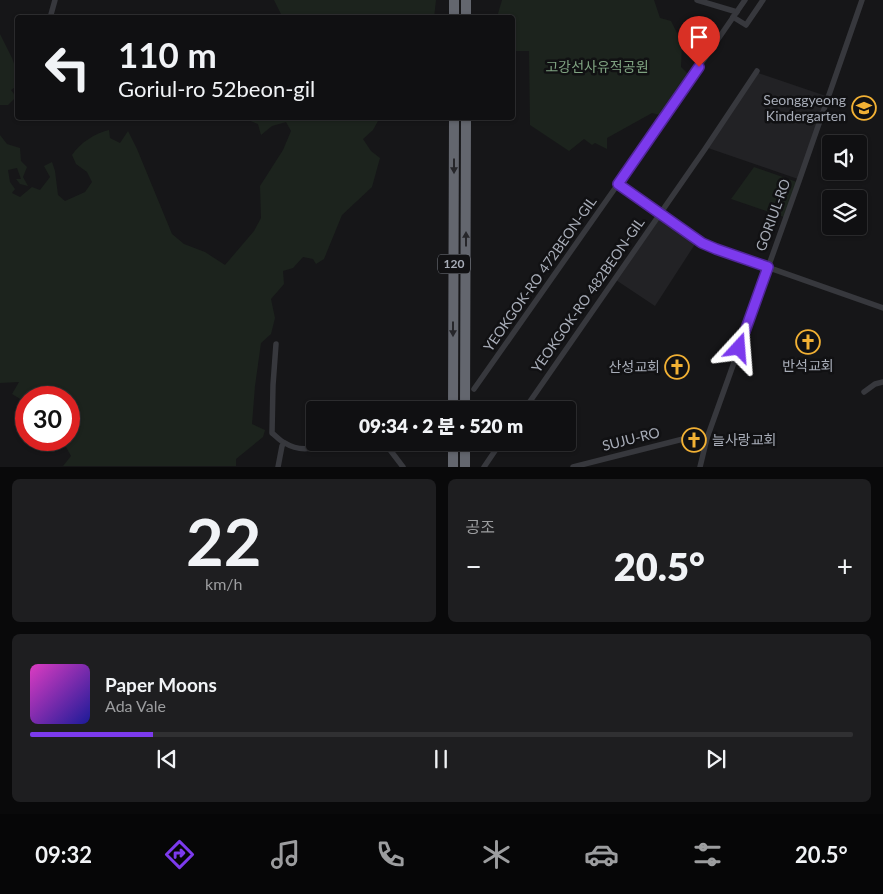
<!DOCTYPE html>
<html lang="ko">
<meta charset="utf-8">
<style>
body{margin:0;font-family:Lato,"Noto Sans KR",sans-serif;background:#1e1e20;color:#f1f3f6;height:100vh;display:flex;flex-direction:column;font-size:19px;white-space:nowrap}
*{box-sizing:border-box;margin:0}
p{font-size:16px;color:#9c9d9f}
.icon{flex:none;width:28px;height:28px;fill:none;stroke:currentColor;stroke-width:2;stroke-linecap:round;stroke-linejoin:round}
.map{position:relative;height:467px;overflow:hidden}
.drawer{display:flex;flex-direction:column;gap:12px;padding:12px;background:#09090a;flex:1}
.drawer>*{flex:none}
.banner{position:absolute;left:15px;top:15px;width:500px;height:105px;border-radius:5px;box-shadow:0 1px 4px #0004,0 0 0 1px #303032;background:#101012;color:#f1f3f6;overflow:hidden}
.tools{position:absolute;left:822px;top:135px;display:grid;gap:10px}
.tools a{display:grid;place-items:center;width:45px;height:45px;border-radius:5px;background:#101012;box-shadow:0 1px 4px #0004,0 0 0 1px #303032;font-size:25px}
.speed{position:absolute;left:15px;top:386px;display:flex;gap:10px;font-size:25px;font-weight:700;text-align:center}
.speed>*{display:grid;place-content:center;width:65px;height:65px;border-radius:50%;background:#101012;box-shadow:0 1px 4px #0004,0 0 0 1px #303032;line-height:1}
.speed .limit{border:8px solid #d22;background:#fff;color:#111}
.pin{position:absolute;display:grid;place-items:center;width:42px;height:42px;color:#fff;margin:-51px -21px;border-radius:50% 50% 50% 0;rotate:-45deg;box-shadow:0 0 5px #0007}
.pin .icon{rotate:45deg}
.me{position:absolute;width:55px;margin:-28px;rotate:19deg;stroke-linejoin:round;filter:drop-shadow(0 0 4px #0008)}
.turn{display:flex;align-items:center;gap:18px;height:105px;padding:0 20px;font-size:22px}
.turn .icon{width:65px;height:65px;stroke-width:2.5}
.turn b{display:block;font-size:35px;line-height:42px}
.big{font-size:38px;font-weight:800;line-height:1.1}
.drawer .widget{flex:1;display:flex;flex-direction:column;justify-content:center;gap:8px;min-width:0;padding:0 18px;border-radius:8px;background:#1e1e20}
.drawer .dial{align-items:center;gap:0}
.dial b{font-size:65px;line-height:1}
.song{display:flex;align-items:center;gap:15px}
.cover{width:60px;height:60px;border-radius:8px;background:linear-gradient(135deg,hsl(310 70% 55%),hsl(240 70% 35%))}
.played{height:5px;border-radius:2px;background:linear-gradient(90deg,#7c3aed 15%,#303032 15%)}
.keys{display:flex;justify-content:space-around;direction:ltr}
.heat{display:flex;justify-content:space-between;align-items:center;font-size:28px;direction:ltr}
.drawer .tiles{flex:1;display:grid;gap:12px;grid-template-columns:1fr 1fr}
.widget:last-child{grid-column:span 2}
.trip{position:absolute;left:306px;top:401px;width:270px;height:50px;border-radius:5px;background:#101012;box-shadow:0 1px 4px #0004,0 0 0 1px #303032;font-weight:800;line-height:50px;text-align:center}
.dock{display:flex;height:80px;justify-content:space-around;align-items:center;background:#060607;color:#9c9d9f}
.dock .icon{width:35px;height:35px}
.dock .on{color:#7c3aed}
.dock b{font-size:22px;color:#f1f3f6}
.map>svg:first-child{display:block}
.built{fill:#222225}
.green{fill:#1c231d}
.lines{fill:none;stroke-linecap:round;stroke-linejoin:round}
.street{stroke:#37383d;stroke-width:5.5}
.highway{stroke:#63666e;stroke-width:10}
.oneway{fill:#26262a}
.route-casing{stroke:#51269a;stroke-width:12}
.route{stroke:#7c3aed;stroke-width:9}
.labels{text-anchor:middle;stroke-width:5;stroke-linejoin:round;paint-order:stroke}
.shield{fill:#111113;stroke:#7b7e86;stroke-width:1}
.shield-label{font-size:12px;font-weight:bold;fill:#a8adb8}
.park-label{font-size:14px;fill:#7fa381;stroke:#111113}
.poi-label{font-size:14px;fill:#a8adb8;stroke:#111113;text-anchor:end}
.street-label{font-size:14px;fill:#a8adb8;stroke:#111113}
</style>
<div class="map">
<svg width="883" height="467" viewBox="0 0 883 467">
<rect width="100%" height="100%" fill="#161618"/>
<g class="built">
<polygon points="758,73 826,96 798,179 708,148"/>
<polygon points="660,215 697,241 655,306 616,280"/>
</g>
<g class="green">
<polygon points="274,0 436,0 434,18 280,17 281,14"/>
<polygon points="502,0 654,0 660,18 671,21 682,43 681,67 689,75 660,115 652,113 607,138 607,149 595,143 592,145 584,139 569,151 530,125 529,51 513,51 512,18 497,17"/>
<polygon points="0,34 12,58 17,72 17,93 14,88 11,90 16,97 8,105 0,105"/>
<path d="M 247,118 L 394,118 L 393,119 L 379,119 L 373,130 L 363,139 L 371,151 L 380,158 L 372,187 L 342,215 L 324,259 L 316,264 L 313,259 L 303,257 L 293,268 L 283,271 L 284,284 L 271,299 L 275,318 L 271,334 L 261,343 L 255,386 L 252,424 L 265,430 L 263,437 L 236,459 L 236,466 L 63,466 L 71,456 L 66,447 L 53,452 L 36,449 L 40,440 L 69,440 L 69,398 L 26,398 L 26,410 L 20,405 L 22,400 L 12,394 L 19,382 L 0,383 L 0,135 L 7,144 L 20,148 L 21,161 L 27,167 L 23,177 L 28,186 L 20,184 L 16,179 L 21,179 L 17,168 L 8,170 L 10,182 L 15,189 L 12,193 L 20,197 L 32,187 L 40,190 L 50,177 L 44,166 L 52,162 L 55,171 L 58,195 L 65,201 L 85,192 L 92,182 L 87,172 L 76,164 L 72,155 C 80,143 95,133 109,130 L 110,138 L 120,143 L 128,131 L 137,149 L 172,234 L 184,244 L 205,252 L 225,265 L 254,231 L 261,218 L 260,186 L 283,150 L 291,131 L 286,122 L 272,126 L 261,135 L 258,124 L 248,120 Z"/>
<polygon points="754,167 797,182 784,217 731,199"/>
</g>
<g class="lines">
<g class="street">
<polyline points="697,0 737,12"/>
<polyline points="733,17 746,25 763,0"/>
<polyline points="50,18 55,0"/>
<polyline points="618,184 702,243 716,249 883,308"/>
<path d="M 276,344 L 273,385 L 272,433 C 276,436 280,441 285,443 C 299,452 316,449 331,442"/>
<polyline points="474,389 618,184 745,0"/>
<polyline points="864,392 875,384 883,382"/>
<polyline points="524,410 705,149 757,71"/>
<polyline points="384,442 403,467"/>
<polyline points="278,467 282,446 284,443"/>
<polyline points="484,467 501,442"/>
<polyline points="573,467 695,436 707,438"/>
<polyline points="700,467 707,438 799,181 862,0"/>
</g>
<g class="highway">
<polyline points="454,18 454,0"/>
<polyline points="466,18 466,0"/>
<polyline points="453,410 454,118"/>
<polyline points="465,410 466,118"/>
<polyline points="453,467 453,442"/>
<polyline points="465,467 465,442"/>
</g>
</g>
<defs><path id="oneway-solid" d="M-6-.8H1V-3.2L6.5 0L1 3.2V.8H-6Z" transform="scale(1.25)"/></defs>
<g class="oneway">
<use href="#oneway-solid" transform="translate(454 166) rotate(90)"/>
<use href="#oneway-solid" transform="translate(466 239) rotate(-90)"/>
<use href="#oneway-solid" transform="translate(453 329) rotate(90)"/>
</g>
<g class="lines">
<g class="route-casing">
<polyline id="route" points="699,67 618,184 702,243 716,249 768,267 739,348"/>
</g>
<use href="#route" class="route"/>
</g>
<defs>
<g id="school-ring" transform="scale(1.25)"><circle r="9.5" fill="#111113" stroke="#f2b134" stroke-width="1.5"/><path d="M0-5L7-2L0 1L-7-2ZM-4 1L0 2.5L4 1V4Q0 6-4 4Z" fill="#f2b134"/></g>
<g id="church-ring" transform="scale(1.25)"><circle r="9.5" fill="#111113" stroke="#f2b134" stroke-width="1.5"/><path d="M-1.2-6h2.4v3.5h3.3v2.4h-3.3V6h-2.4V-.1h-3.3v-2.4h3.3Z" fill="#f2b134"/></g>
</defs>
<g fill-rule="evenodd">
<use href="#school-ring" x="864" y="108"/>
<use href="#church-ring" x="808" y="342"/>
<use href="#church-ring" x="677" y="367"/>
<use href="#church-ring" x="694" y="440"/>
</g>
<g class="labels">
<rect class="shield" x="438" y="254.5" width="32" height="19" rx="4"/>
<g class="shield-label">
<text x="454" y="268">120</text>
</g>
<g class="park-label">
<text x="597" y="72">고강선사유적공원</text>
</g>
<g class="poi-label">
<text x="846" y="105">Seonggyeong<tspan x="846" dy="16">Kindergarten</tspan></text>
<text x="808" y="371" text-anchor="middle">반석교회</text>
<text x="660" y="372">산성교회</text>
<text x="712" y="445" text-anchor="start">늘사랑교회</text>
</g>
<g class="street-label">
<text transform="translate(773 215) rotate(-70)" y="5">GORIUL-RO</text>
<text transform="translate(540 274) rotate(-55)" y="5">YEOKGOK-RO 472BEON-GIL</text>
<text transform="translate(588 295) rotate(-55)" y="5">YEOKGOK-RO 482BEON-GIL</text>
<text transform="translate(631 439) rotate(-14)" y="5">SUJU-RO</text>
</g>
</g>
</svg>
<div class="tools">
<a><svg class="icon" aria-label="sound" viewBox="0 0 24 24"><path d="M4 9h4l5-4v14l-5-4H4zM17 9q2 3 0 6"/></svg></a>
<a><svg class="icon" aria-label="layers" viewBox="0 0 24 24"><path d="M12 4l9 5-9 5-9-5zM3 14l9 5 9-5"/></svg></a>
</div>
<div class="speed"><div class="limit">30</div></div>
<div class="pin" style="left:699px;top:67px;background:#d93025"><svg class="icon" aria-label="arrive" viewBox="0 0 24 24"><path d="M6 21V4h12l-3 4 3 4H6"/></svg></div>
<svg class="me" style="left:739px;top:348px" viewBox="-20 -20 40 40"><path d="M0-17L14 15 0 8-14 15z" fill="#7c3aed" stroke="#fff" stroke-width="4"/></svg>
<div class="trip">09:34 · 2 분 · 520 m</div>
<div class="banner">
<div class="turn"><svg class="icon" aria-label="left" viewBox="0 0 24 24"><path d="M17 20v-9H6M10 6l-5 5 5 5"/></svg><div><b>110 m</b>Goriul-ro 52beon-gil</div></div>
</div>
</div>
<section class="drawer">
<div class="tiles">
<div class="widget dial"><b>22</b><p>km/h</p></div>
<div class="widget"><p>공조</p>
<div class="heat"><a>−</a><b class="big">20.5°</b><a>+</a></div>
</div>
<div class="widget">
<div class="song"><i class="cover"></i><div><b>Paper Moons</b><p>Ada Vale</p></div></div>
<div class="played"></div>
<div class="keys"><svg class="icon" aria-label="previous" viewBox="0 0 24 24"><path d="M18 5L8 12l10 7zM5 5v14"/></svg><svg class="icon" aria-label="pause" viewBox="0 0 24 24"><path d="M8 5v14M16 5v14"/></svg><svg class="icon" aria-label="next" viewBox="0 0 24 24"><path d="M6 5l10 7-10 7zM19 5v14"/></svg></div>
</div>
</div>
</section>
<nav class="dock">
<b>09:32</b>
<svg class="icon on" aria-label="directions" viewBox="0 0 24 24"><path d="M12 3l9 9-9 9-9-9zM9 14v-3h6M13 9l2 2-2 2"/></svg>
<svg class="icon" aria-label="music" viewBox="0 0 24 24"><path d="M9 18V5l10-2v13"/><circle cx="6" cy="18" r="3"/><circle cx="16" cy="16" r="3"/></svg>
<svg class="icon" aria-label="phone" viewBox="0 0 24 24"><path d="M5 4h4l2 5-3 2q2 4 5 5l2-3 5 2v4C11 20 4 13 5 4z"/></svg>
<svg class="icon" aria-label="climate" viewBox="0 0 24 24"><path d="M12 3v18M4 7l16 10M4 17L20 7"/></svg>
<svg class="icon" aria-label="car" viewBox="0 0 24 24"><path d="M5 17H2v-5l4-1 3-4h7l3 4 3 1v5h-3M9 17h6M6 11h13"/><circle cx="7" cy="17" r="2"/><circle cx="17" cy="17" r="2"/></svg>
<svg class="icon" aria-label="filters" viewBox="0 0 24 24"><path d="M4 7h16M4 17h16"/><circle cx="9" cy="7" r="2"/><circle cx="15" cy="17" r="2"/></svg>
<b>20.5°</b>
</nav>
